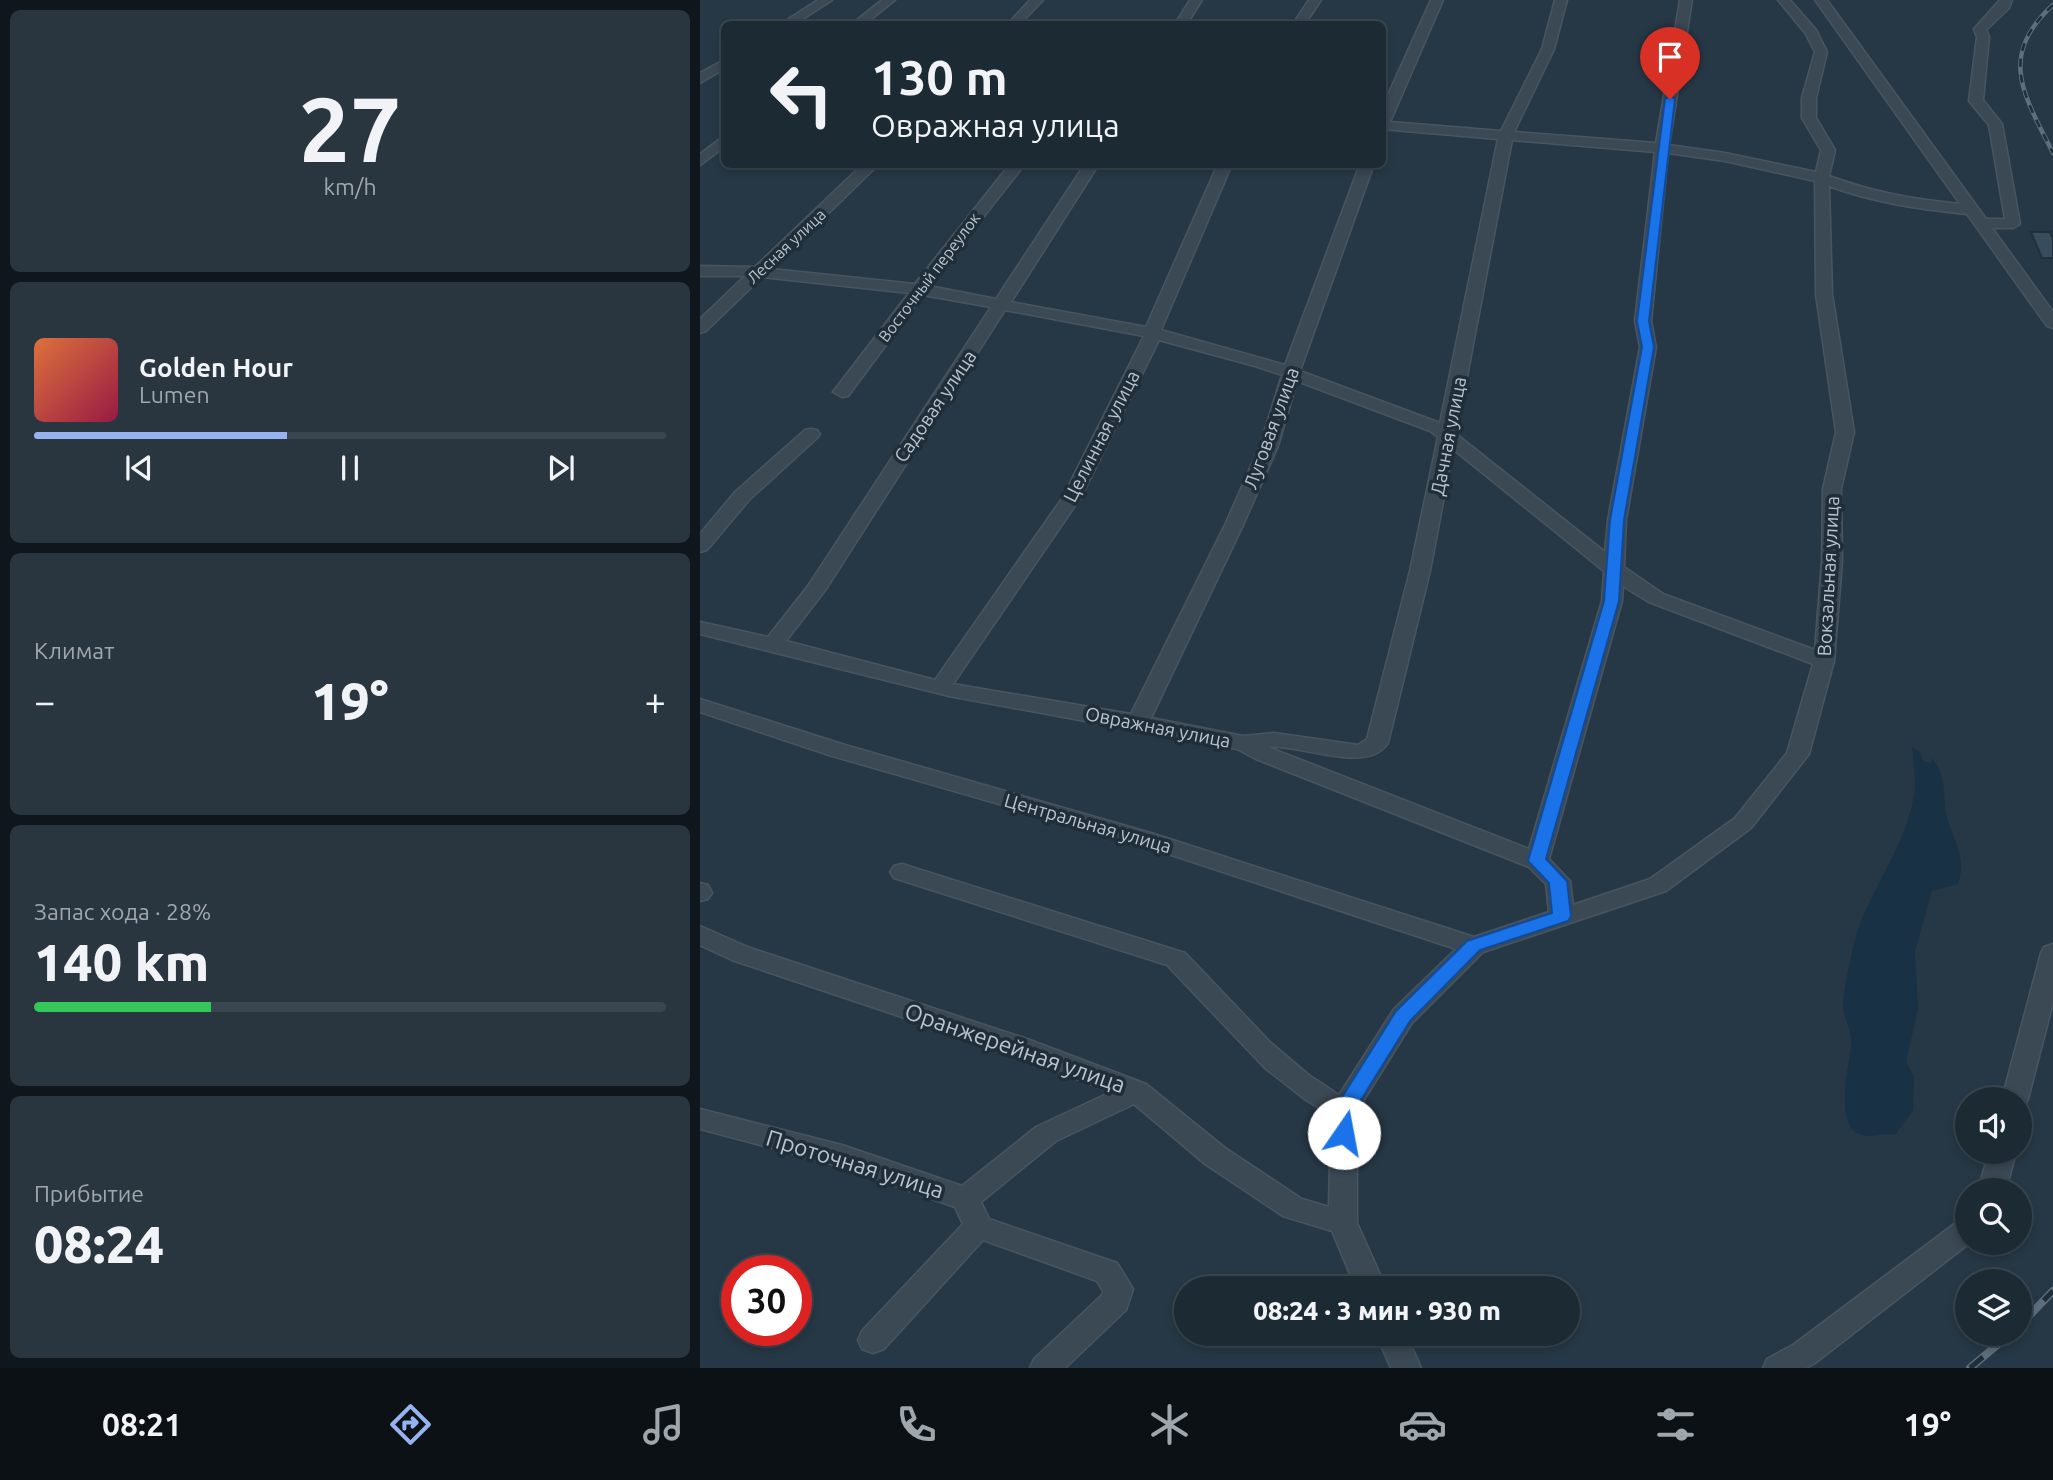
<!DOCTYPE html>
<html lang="ru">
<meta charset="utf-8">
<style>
body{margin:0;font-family:Ubuntu,sans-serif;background:#293640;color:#f1f3f6;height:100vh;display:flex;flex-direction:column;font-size:26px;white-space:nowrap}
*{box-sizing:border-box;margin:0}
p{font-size:23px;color:#a0a7ac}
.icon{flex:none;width:38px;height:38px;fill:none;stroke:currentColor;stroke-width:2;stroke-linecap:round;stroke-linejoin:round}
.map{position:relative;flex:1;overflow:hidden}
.drawer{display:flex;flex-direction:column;gap:10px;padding:10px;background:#0f171d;width:700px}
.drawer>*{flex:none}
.top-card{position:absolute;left:21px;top:21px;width:665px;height:147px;border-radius:10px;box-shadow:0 4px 10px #0003,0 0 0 2px #3a464f;background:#1c2a34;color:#f1f3f6;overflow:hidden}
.controls{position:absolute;left:1255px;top:1087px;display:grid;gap:14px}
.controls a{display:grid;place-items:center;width:77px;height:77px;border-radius:50%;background:#1c2a34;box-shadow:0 4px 10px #0003,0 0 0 2px #3a464f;font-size:35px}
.speed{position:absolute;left:21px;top:1255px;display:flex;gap:14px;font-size:35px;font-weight:700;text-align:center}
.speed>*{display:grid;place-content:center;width:91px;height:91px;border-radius:50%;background:#1c2a34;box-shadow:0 4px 10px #0003,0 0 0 2px #3a464f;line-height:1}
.speed .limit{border:10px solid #d22;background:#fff;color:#111}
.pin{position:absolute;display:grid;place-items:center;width:60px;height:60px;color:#fff;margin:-72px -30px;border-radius:50% 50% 50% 0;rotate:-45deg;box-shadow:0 0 7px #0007}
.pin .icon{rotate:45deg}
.me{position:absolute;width:77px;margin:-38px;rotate:12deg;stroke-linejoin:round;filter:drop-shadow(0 0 5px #0008)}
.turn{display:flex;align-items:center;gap:24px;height:147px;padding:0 35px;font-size:32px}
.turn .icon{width:91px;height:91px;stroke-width:2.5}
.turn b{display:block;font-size:49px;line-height:60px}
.big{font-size:52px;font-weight:800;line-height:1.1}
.drawer .widget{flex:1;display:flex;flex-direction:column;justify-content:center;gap:10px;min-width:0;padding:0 24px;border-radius:10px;background:#293640}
.drawer .dial{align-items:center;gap:0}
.dial b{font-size:91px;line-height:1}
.song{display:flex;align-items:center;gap:21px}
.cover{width:84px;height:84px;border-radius:10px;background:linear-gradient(135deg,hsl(20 70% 55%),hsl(340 70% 35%))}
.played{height:7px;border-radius:4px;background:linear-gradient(90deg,#95b2f1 40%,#3a464f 40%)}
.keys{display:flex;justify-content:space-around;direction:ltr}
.heat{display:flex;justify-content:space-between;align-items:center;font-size:38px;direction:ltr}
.charge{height:10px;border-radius:5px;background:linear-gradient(90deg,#34c759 28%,#3a464f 0)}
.trip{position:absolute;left:474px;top:1276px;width:406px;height:70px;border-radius:35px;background:#1c2a34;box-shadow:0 4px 10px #0003,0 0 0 2px #3a464f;font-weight:800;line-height:70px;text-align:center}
.tab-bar{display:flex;height:112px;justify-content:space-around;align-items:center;background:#0b1115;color:#a0a7ac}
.tab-bar .icon{width:49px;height:49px}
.tab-bar .current{color:#95b2f1}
.tab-bar b{font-size:32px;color:#f1f3f6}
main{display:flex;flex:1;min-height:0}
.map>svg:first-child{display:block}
.water{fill:#183145}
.building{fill:#384d5c;stroke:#22303c;stroke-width:2}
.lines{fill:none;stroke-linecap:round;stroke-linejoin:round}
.minor-casing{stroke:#485561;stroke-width:3}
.minor{fill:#3b4955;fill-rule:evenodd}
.rail-far1-casing{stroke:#5d6e7c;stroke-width:4.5}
.rail-casing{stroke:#5d6e7c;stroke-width:8}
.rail-far1{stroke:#202e3a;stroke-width:2.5;stroke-dasharray:8;stroke-linecap:butt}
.rail{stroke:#202e3a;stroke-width:5;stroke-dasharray:17;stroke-linecap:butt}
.route{fill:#1a73e8;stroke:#114b97;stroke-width:2}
.labels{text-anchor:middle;stroke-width:7;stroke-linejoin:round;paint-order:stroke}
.far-street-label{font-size:16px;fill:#b9c4ce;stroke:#202e3a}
.street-label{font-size:19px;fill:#b9c4ce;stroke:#202e3a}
.near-street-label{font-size:23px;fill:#b9c4ce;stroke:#202e3a}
</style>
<main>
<section class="drawer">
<div class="widget dial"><b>27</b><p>km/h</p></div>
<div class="widget">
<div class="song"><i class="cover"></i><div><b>Golden Hour</b><p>Lumen</p></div></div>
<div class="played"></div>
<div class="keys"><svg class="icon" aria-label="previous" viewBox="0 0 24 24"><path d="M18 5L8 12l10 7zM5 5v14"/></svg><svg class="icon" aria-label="pause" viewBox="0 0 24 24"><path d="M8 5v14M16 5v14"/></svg><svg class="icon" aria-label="next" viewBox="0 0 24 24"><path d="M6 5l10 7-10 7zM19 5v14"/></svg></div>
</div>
<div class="widget"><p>Климат</p>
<div class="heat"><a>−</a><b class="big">19°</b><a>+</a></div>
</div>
<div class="widget"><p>Запас хода · 28%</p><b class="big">140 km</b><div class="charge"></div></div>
<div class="widget"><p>Прибытие</p><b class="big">08:24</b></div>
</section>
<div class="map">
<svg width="1353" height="1368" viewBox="0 0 1353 1368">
<rect width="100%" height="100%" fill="#263846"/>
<path class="water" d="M 1212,747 L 1220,752 L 1223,761 L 1231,763 L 1231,758 C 1249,774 1241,800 1248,820 C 1255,845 1267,856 1258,884 L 1232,891 L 1215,951 L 1218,1009 L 1206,1062 L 1214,1077 L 1213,1110 L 1195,1135 C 1183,1132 1165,1141 1154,1131 C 1137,1114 1148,1070 1151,1048 C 1153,1032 1145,1023 1143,1007 C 1142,996 1154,941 1158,929 C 1175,882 1212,835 1215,785 C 1215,773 1213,760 1212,747 Z"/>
<polygon class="building" points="1331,232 1350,232 1353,239 1353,258 1342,258"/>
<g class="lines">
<g class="minor-casing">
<g id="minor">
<polygon points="118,0 132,0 95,24 81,24"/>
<polygon points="182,0 195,0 165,24 152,24"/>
<polygon points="330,0 343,0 320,24 308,24"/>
<polygon points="490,0 502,0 487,24 475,24"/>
<polygon points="609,0 621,0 605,24 593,24"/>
<path d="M 731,0 L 743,0 L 690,122 L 801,131 L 842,49 L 855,0 L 867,0 L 854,49 L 814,132 L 956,143 L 980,0 L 992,0 L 969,145 L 1025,153 L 1116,172 L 1121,150 L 1102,118 L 1102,98 L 1115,52 L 1106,34 L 1078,0 L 1090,0 L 1116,30 L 1127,52 L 1116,98 L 1116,118 L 1135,150 L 1129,176 C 1176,193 1211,199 1260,204 L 1115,0 L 1127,0 L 1286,219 L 1305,219 L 1289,125 L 1269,101 L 1277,37 L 1274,29 L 1300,0 L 1312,0 L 1309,8 L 1286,30 L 1289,37 L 1283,100 L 1302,124 L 1320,224 L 1313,228 L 1292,228 L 1353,312 L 1353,328 L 1347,326 L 1267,214 C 1219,209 1175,203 1129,186 L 1132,294 L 1154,432 L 1141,489 L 1142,562 L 1134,661 L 1109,754 L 1051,828 L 966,891 L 783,952 L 712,1023 L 657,1111 L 657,1223 L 686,1288 L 656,1288 L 632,1231 L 583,1216 L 505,1164 L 434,1104 L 356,1141 L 281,1202 L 289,1219 L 417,1263 L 433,1289 L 426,1310 L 365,1368 L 330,1368 L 334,1359 L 402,1295 L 403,1291 L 397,1281 L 283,1240 L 184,1349 L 173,1353 L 162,1349 L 158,1340 L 162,1331 L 263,1224 L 255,1207 L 139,1166 L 0,1129 L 0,1109 L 142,1145 L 262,1186 L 336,1127 L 411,1092 L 309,1053 L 32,960 L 0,945 L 0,926 L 50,948 L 327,1039 L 446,1084 L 525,1148 L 602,1199 L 629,1207 L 631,1115 L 606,1100 L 565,1068 L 467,965 L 194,878 L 190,872 L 194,866 L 202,864 L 485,953 L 571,1043 L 610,1076 L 639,1095 L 694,1009 L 756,949 L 438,844 L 129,755 L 0,712 L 0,699 L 145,745 L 454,834 L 774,937 L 849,912 L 846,884 L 829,867 L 556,759 L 537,749 L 249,696 L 0,634 L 0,622 L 68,637 L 108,586 L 291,307 L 223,295 L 148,396 L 142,397 L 133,392 L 209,293 L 62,277 L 6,331 L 0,333 L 0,319 L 45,276 L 0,276 L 0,266 L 55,267 L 163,164 L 179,164 L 71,269 L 215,284 L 310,164 L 325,164 L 229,286 L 296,299 L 385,164 L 399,164 L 311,302 L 446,327 L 518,164 L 532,164 L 461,330 L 585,365 L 660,164 L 674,164 L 600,371 L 740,423 L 798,139 L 682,129 L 682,108 ZM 812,140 L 955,152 L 935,321 L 940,347 L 908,520 L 905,552 L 756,434 ZM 968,153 L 1025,161 L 1115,181 L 1116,294 L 1136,432 L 1123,489 L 1122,562 L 1115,650 L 963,594 L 924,567 L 926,520 L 956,347 L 951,321 ZM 305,310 L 444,336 L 363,497 L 235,680 L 86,641 L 126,589 ZM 459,340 L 555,366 L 582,375 L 560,446 L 525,525 L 431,714 L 253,684 L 381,497 ZM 597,381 L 730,431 L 738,437 L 710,571 L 667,739 L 658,745 L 574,733 L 543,736 L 451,718 L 543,525 L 578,446 ZM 753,449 L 904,571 L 902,601 L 829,849 L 568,747 C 601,744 667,775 688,743 L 730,571 ZM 923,586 L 949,602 L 1113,664 L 1087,753 L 1035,818 L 950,879 L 873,905 L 870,881 L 849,859 L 922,601 Z"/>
<polygon points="24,60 24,69 0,83 0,73"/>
<polygon points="24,136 24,147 0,165 0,154"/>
<polygon points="111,429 117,430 120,434 117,438 49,500 7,550 0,552 0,534 35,492 105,430"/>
<polygon points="0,883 8,885 12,893 8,899 0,901"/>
<polygon points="1353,944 1353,1002 1328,1099 1324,1106 1320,1108 1320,1099 1302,1099 1341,953 1344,947"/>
<polygon points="1289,1152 1316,1152 1306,1190 1278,1190"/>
<polygon points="1267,1218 1267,1242 1271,1242 1115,1363 1106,1368 1063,1368 1067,1359 1093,1345 1257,1222"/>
<polygon points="676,1334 706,1334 721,1368 691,1368"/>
</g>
</g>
<use href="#minor" class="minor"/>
<g class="rail-far1-casing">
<path id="rail-far1" d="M 1353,5 C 1297,56 1324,95 1353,153"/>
</g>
<g class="rail-casing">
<g id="rail">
<polyline points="1320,1325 1353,1291"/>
<polyline points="1270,1368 1310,1334"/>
</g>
</g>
<use href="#rail-far1" class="rail-far1"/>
<use href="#rail" class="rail"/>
</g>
<polygon class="route" points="970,96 975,99 949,321 954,347 924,520 919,601 846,859 867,881 871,916 868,921 780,950 710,1021 654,1111 654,1133 651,1138 644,1141 636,1138 633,1133 634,1110 696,1011 767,941 852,913 849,883 828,861 904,601 910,520 942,347 937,321 965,99"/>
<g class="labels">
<g class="far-street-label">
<text transform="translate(86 246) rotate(-43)" y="6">Лесная улица</text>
<text transform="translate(229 277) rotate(-53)" y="6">Восточный переулок</text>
</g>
<g class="street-label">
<text transform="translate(235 406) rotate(-56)" y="7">Садовая улица</text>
<text transform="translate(571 428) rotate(-70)" y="7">Луговая улица</text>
<text transform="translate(401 436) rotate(-63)" y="7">Целинная улица</text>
<text transform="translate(748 436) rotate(-79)" y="7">Дачная улица</text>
<text transform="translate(1128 576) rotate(-87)" y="7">Вокзальная улица</text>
<text transform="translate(458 727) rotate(11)" y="7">Овражная улица</text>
<text transform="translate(388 823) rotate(16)" y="7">Центральная улица</text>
</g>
<g class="near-street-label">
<text transform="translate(315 1048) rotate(19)" y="8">Оранжерейная улица</text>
<text transform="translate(155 1164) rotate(17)" y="8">Проточная улица</text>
</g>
</g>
</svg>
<div class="controls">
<a><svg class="icon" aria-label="sound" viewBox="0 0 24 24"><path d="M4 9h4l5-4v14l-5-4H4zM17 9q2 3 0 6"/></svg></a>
<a><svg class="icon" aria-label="search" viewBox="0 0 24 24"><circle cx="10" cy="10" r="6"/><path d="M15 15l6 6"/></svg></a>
<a><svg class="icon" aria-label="layers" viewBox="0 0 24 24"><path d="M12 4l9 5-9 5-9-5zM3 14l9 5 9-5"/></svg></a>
</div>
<div class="speed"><div class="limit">30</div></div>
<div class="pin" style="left:970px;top:99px;background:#d93025"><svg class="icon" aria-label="arrive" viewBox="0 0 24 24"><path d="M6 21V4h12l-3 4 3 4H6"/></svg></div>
<svg class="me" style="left:644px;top:1133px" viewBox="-20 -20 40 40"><circle r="19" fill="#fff"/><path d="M0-13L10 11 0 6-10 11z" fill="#1a73e8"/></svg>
<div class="trip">08:24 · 3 мин · 930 m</div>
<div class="top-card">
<div class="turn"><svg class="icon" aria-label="left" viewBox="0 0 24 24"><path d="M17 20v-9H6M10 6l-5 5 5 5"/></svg><div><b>130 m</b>Овражная улица</div></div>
</div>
</div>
</main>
<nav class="tab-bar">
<b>08:21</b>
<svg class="icon current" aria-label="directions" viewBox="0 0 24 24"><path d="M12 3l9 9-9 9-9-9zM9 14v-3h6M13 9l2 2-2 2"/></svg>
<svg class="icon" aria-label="music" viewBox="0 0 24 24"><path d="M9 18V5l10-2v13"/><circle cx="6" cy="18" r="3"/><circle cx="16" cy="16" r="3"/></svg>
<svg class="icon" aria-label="phone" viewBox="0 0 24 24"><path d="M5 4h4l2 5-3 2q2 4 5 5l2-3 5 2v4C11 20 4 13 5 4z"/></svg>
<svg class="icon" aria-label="climate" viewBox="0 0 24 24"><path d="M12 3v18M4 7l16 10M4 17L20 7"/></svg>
<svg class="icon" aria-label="car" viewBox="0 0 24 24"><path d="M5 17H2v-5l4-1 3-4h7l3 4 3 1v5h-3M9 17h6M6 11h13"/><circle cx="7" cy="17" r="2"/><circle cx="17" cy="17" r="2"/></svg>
<svg class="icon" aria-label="filters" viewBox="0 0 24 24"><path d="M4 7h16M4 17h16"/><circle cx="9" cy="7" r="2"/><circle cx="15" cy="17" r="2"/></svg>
<b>19°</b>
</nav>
